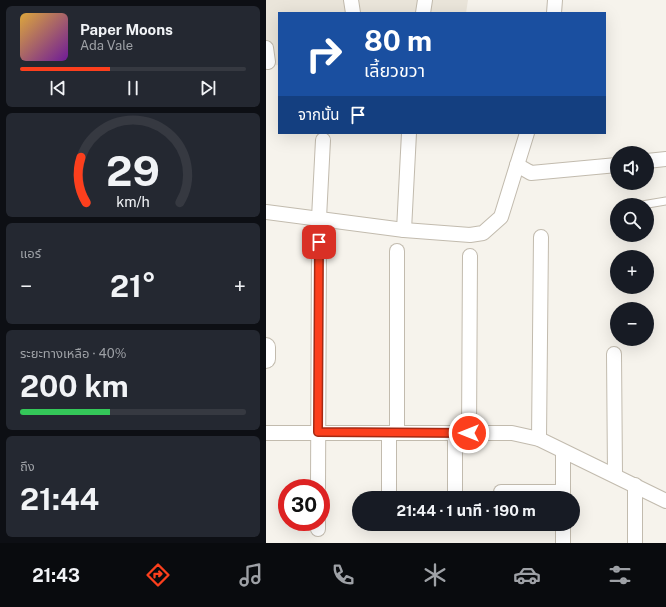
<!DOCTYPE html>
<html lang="th">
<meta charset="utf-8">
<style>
body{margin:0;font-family:"Public Sans","Noto Sans Thai",sans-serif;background:#242831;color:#f1f3f6;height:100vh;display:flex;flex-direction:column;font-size:15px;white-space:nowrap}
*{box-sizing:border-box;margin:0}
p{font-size:13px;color:#9ea1a6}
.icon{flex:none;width:22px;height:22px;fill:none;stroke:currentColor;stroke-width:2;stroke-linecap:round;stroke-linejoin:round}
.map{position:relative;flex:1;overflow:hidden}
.sheet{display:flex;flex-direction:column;gap:6px;padding:6px;background:#0d0f14;width:266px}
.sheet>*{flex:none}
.top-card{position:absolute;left:12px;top:12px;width:328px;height:122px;border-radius:0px;box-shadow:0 4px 16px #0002;background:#1a4fa0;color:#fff;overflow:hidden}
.buttons{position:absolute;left:344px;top:146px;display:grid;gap:8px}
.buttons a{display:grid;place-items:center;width:44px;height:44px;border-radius:50%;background:#171b24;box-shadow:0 4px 16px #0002;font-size:20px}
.speed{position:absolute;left:12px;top:479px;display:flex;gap:8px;font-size:20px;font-weight:700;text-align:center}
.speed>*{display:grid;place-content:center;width:52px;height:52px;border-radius:50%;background:#171b24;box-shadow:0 4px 16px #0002;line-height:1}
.speed .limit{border:6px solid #d22;background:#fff;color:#111}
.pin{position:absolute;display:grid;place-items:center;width:34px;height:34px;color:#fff;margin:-17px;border-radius:8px;box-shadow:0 2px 6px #0006}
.me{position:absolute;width:44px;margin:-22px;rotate:270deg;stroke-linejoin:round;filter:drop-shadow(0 0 3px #0008)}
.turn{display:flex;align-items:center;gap:14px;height:84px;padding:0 20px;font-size:18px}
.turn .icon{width:52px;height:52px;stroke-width:2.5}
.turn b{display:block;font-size:28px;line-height:34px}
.then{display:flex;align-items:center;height:38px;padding:0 20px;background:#0003;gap:8px;font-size:15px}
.big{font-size:30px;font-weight:700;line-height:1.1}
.sheet .card{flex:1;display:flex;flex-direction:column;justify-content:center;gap:6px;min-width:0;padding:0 14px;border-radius:6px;background:#242831}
.sheet .dial{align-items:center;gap:0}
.dial svg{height:104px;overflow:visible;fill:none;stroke:#363941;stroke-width:7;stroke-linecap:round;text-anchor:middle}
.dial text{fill:#f1f3f6;stroke:none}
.song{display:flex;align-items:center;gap:12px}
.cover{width:48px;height:48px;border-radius:6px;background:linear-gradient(135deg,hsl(40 70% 55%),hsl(280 70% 35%))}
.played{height:4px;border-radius:2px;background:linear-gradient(90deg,#fc3f1d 40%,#363941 40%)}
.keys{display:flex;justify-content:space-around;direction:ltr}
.heat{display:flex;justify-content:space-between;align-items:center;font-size:22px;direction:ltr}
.charge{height:6px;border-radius:3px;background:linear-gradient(90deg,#34c759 40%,#363941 0)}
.trip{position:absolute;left:86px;top:491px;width:228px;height:40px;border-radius:20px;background:#171b24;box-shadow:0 4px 16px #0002;font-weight:700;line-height:40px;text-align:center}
.menu{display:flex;height:64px;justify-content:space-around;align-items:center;background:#090b0e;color:#9ea1a6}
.menu .icon{width:28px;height:28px}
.menu .selected{color:#fc3f1d}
.menu b{font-size:18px;color:#f1f3f6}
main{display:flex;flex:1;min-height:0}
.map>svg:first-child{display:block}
.residential{fill:#eae5da}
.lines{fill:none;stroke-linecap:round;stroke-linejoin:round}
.service-casing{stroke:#c2bbae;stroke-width:9}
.minor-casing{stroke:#c2bbae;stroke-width:16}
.tertiary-casing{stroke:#c2bbae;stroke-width:20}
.service{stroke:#fff;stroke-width:7}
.minor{stroke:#fff;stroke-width:14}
.tertiary{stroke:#fff;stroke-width:18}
.route-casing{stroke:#a42913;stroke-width:10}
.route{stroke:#fc3f1d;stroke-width:7}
</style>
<main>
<section class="sheet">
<div class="card">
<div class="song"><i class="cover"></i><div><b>Paper Moons</b><p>Ada Vale</p></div></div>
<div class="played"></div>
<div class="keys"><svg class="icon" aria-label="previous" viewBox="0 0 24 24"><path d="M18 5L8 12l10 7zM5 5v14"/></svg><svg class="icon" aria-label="pause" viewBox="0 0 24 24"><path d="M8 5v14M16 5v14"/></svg><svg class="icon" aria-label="next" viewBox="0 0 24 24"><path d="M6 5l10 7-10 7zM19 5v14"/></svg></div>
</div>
<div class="card dial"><svg viewBox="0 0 100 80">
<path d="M14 69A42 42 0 1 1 86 69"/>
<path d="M14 69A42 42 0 0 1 10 34" stroke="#fc3f1d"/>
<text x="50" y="56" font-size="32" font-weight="700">29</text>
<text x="50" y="72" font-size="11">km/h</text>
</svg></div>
<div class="card"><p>แอร์</p>
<div class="heat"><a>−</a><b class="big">21°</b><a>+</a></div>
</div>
<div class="card"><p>ระยะทางเหลือ · 40%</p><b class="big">200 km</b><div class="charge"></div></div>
<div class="card"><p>ถึง</p><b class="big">21:44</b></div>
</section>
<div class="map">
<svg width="400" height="543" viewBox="0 0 400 543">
<rect width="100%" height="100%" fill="#f6f3ec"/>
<polygon class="residential" points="0,0 202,0 200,13 13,13 13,65 0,66"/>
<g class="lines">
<g class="service-casing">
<polyline id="service" points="376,205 400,201"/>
</g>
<g class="minor-casing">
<g id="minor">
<polyline points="85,0 87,13"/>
<polyline points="157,13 159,0"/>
<polyline points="288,13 289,0"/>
<polyline points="0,48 2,62"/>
<polyline points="381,161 400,159"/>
<polyline points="251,165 265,173 351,165"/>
<polyline points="0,212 138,230 204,235 217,233 235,217 261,133"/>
<polyline points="53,218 57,140"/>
<polyline points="138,230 143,133"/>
<polyline points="348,354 349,475"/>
<polyline points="0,433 246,433 273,439 400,501"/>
<polyline points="131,433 131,251"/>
<polyline points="189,433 189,498"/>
<polyline points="203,433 204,256"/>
<polyline points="273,439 275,237"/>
<polyline points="369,485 369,543"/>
<polyline points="52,488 53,242"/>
<polyline points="235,492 297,492"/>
<polyline points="123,498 123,433"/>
<polyline points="297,498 297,452"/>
<polyline points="52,529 52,522"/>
<polyline points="297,543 297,524"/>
</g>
</g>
<g class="tertiary-casing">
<polyline id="tertiary" points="0,347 0,359"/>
</g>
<use href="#service" class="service"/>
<use href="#minor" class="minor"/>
<use href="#tertiary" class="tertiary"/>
</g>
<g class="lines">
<g class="route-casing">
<polyline id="route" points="53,242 52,432 203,433"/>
</g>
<use href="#route" class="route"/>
</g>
</svg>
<div class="buttons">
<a><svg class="icon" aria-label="sound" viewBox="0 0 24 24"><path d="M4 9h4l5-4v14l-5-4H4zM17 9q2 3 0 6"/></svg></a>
<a><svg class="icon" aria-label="search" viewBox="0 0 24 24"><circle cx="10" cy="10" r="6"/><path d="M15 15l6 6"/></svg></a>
<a>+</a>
<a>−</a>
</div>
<div class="speed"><div class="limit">30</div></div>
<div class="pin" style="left:53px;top:242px;background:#d93025"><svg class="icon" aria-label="arrive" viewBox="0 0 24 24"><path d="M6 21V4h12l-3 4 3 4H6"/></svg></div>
<svg class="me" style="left:203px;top:433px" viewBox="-20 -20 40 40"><circle r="17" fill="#fc3f1d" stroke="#fff" stroke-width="3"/><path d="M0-11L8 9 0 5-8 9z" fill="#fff"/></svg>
<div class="trip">21:44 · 1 นาที · 190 m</div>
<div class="top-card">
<div class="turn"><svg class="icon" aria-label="right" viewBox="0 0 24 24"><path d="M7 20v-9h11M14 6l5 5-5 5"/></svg><div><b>80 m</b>เลี้ยวขวา</div></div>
<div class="then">จากนั้น<svg class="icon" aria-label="arrive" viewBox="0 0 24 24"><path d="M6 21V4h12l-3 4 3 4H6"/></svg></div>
</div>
</div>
</main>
<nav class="menu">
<b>21:43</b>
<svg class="icon selected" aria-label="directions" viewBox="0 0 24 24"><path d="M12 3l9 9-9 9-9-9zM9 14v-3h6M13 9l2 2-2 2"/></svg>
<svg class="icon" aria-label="music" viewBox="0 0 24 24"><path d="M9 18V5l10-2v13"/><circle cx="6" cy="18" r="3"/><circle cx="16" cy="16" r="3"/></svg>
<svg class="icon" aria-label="phone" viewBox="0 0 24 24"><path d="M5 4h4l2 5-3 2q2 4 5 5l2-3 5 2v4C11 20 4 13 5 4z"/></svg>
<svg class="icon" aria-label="climate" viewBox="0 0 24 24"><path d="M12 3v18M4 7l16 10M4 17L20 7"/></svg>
<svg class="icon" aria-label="car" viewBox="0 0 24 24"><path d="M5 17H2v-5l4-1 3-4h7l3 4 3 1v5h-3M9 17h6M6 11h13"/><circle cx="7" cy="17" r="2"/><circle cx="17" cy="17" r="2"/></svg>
<svg class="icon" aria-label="filters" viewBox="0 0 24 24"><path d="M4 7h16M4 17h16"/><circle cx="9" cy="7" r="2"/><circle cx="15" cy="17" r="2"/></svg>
</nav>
